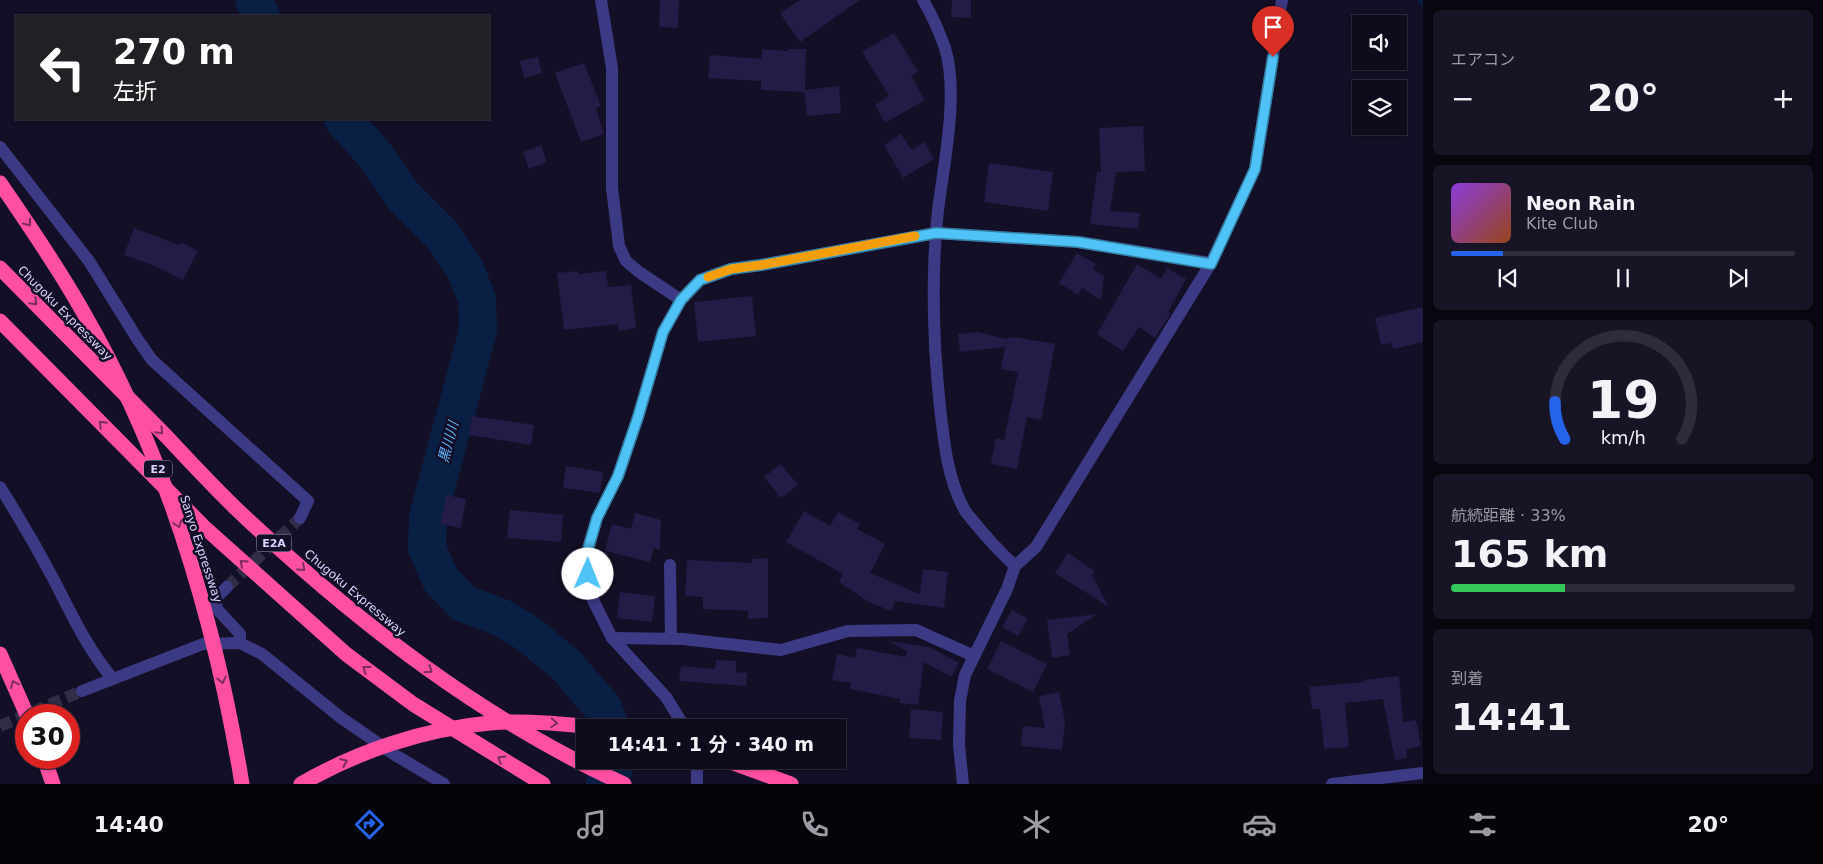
<!DOCTYPE html>
<html lang="ja">
<meta charset="utf-8">
<style>
body{margin:0;font-family:"DejaVu Sans","Noto Sans JP",sans-serif;background:#171425;color:#f1f3f6;height:100vh;display:flex;flex-direction:column;font-size:19px;white-space:nowrap}
*{box-sizing:border-box;margin:0}
p{font-size:16px;color:#9b9ba3}
.icon{flex:none;width:28px;height:28px;fill:none;stroke:currentColor;stroke-width:2;stroke-linecap:round;stroke-linejoin:round}
.map{position:relative;flex:1;overflow:hidden}
.sheet{display:flex;flex-direction:column;gap:10px;padding:10px;background:#08060f;width:400px}
.sheet>*{flex:none}
.hud{position:absolute;left:15px;top:15px;width:475px;height:105px;border-radius:0px;box-shadow:0 1px 4px #0004,0 0 0 1px #2e2b3b;background:#202124;color:#fff;overflow:hidden}
.tools{position:absolute;left:1352px;top:15px;display:grid;gap:10px}
.tools a{display:grid;place-items:center;width:55px;height:55px;border-radius:0px;background:#0e0b1c;box-shadow:0 1px 4px #0004,0 0 0 1px #2e2b3b;font-size:25px}
.speed{position:absolute;left:15px;top:704px;display:flex;gap:10px;font-size:25px;font-weight:700;text-align:center}
.speed>*{display:grid;place-content:center;width:65px;height:65px;border-radius:50%;background:#0e0b1c;box-shadow:0 1px 4px #0004,0 0 0 1px #2e2b3b;line-height:1}
.speed .limit{border:8px solid #d22;background:#fff;color:#111}
.pin{position:absolute;display:grid;place-items:center;width:42px;height:42px;color:#fff;margin:-51px -21px;border-radius:50% 50% 50% 0;rotate:-45deg;box-shadow:0 0 5px #0007}
.pin .icon{rotate:45deg}
.me{position:absolute;width:55px;margin:-28px;rotate:1deg;stroke-linejoin:round;filter:drop-shadow(0 0 4px #0008)}
.turn{display:flex;align-items:center;gap:18px;height:105px;padding:0 15px;font-size:22px}
.turn .icon{width:65px;height:65px;stroke-width:2.5}
.turn b{display:block;font-size:35px;line-height:42px}
.big{font-size:38px;font-weight:700;line-height:1.1}
.sheet .tile{flex:1;display:flex;flex-direction:column;justify-content:center;gap:8px;min-width:0;padding:0 18px;border-radius:8px;background:#171425}
.sheet .dial{align-items:center;gap:0}
.dial svg{height:130px;overflow:visible;fill:none;stroke:#2e2b3b;stroke-width:7;stroke-linecap:round;text-anchor:middle}
.dial text{fill:#f1f3f6;stroke:none}
.song{display:flex;align-items:center;gap:15px}
.cover{width:60px;height:60px;border-radius:8px;background:linear-gradient(135deg,hsl(270 70% 55%),hsl(20 70% 35%))}
.played{height:5px;border-radius:2px;background:linear-gradient(90deg,#2563eb 15%,#2e2b3b 15%)}
.keys{display:flex;justify-content:space-around;direction:ltr}
.heat{display:flex;justify-content:space-between;align-items:center;font-size:28px;direction:ltr}
.charge{height:8px;border-radius:4px;background:linear-gradient(90deg,#34c759 33%,#2e2b3b 0)}
.trip{position:absolute;left:576px;top:719px;width:270px;height:50px;border-radius:0px;background:#0e0b1c;box-shadow:0 1px 4px #0004,0 0 0 1px #2e2b3b;font-weight:700;line-height:50px;text-align:center}
.tabs{display:flex;height:80px;justify-content:space-around;align-items:center;background:#06040b;color:#9b9ba3}
.tabs .icon{width:35px;height:35px}
.tabs .current{color:#2563eb}
.tabs b{font-size:22px;color:#f1f3f6}
main{display:flex;flex:1;min-height:0}
.map>svg:first-child{display:block}
.lines{fill:none;stroke-linecap:round;stroke-linejoin:round}
.stream{stroke:#0a1f44;stroke-width:6}
.river{stroke:#0a1f44;stroke-width:38}
.building{fill:#241b47}
.minor-tunnel{stroke:#312d47;stroke-width:12;stroke-dasharray:12 6;stroke-linecap:butt}
.minor{stroke:#3d3a85;stroke-width:12}
.tertiary{stroke:#3d3a85;stroke-width:12}
.motorway{stroke:#ff4fa3;stroke-width:15}
.motorway-bridge{stroke:#ff4fa3;stroke-width:15}
.oneway{stroke:#7d2c5e}
.route-casing{stroke:#337fa1;stroke-width:12}
.route{stroke:#4fc3f7;stroke-width:9}
.slow{stroke:#f59e0b;stroke-width:9}
.labels{text-anchor:middle;stroke-width:5;stroke-linejoin:round;paint-order:stroke}
.shield{fill:#130f26;stroke:#9e99be;stroke-width:1}
.shield-label{font-size:11px;font-weight:bold;fill:#d9d4ff}
.street-label{font-size:12px;fill:#d9d4ff;stroke:#130f26}
.water-label{font-size:14px;font-style:italic;fill:#62b6ff;stroke:#130f26}
</style>
<main>
<div class="map">
<svg width="1423" height="784" viewBox="0 0 1423 784">
<rect width="100%" height="100%" fill="#130f26"/>
<g class="lines">
<polyline class="stream" points="1421,0 1423,3"/>
<g class="river">
<polyline points="254,0 261,16"/>
<polyline points="343,119 374,154 404,197 442,235 465,269 477,299 478,330 428,517 427,548 441,580 463,603 502,618 527,633 566,665 603,708 611,728"/>
<polyline points="605,784 614,767 615,760"/>
</g>
</g>
<g class="building">
<polygon points="660,0 679,0 678,28 659,27"/>
<polygon points="800,0 860,0 800,42 780,13"/>
<polygon points="952,0 971,0 971,18 951,17"/>
<polygon points="894,33 918,72 911,76 925,100 885,123 875,105 889,96 862,52"/>
<polygon points="762,49 788,51 788,49 806,49 805,90 839,86 841,113 807,116 804,92 761,90 761,81 708,78 710,55 762,59"/>
<polygon points="538,57 542,73 524,78 520,61"/>
<polygon points="584,63 601,106 596,108 604,134 581,142 555,73"/>
<polygon points="1143,126 1145,171 1116,172 1110,211 1140,213 1138,229 1090,224 1097,172 1101,172 1099,128"/>
<polygon points="901,134 912,150 924,142 934,159 903,178 884,145"/>
<polygon points="541,145 547,162 529,169 523,152"/>
<polygon points="989,163 1053,172 1048,211 984,202"/>
<polygon points="134,228 179,245 181,242 198,251 183,280 155,266 124,255"/>
<polygon points="1077,253 1096,264 1093,269 1104,276 1101,300 1082,288 1078,295 1059,283"/>
<polygon points="1137,264 1161,279 1167,268 1186,279 1168,312 1171,313 1155,338 1139,327 1123,351 1097,334"/>
<polygon points="578,271 578,274 606,271 608,287 631,285 636,328 619,331 618,324 564,330 557,273"/>
<polygon points="752,296 756,336 698,342 694,302"/>
<polygon points="1423,307 1423,342 1393,349 1392,343 1381,345 1375,318"/>
<polygon points="977,332 1006,339 1013,337 1055,344 1041,420 1027,417 1017,469 991,464 996,438 1004,440 1018,372 1001,369 1005,347 960,352 958,334"/>
<polygon points="472,416 534,425 531,445 469,435"/>
<polygon points="781,464 798,485 781,498 764,477"/>
<polygon points="566,466 603,472 600,493 563,488"/>
<polygon points="446,495 466,499 461,528 441,524"/>
<polygon points="510,510 563,515 561,542 507,538"/>
<polygon points="804,511 830,526 838,512 860,524 857,529 885,544 870,573 920,594 923,569 948,572 944,608 895,601 891,611 869,602 839,582 843,574 786,542"/>
<polygon points="635,513 661,520 660,550 654,548 650,562 605,551 612,524 631,529"/>
<polygon points="1068,553 1095,571 1092,575 1109,607 1055,573"/>
<polygon points="768,558 768,618 748,619 748,611 703,609 703,597 685,596 687,560 752,563 752,559"/>
<polygon points="620,592 655,596 652,622 617,618"/>
<polygon points="1012,610 1028,619 1018,636 1002,627"/>
<polygon points="1097,614 1067,634 1070,655 1052,658 1047,620"/>
<polygon points="889,641 929,647 959,663 951,677 924,662 918,705 900,703 900,699 850,689 851,683 832,680 837,654 855,658 857,648 906,657 907,652"/>
<polygon points="1001,641 1047,664 1033,692 987,669"/>
<polygon points="716,660 736,661 736,672 747,673 746,686 679,681 681,666 715,669"/>
<polygon points="1399,676 1403,722 1416,720 1421,746 1406,749 1407,758 1395,760 1383,699 1345,703 1349,747 1324,749 1320,709 1312,709 1309,687 1364,682 1364,680"/>
<polygon points="1059,692 1065,722 1062,750 1021,746 1023,726 1045,728 1039,696"/>
<polygon points="911,709 943,712 941,740 909,738"/>
</g>
<g class="lines">
<g class="minor-tunnel">
<polyline points="227,587 300,518"/>
<polyline points="0,726 82,691"/>
</g>
<g class="minor">
<polyline points="601,0 612,68 612,188 619,246 626,261 639,272 681,300"/>
<polyline points="0,147 89,261 138,340 152,360 308,501 300,518"/>
<path d="M 0,487 C 19,517 37,548 54,580 C 72,615 88,650 113,679"/>
<polyline points="670,565 671,639"/>
<polyline points="227,587 217,597 216,608 240,634 240,643"/>
<polyline points="612,638 683,639 781,650 848,631 916,630 974,656"/>
<polyline points="82,691 203,644 240,643 262,654 340,717 395,755 444,784"/>
<polyline points="685,728 666,697 612,638 589,592 586,556 597,518 618,476 638,417 663,332 681,300 700,280 731,269 761,265 936,233 1078,242 1211,263"/>
<polyline points="697,784 697,760"/>
<polyline points="963,784 959,745 960,701 965,675 1007,589 1015,566 1036,547 1211,263 1255,169 1282,0"/>
<polyline points="1332,784 1423,773"/>
</g>
<path class="tertiary" d="M 923,0 C 932,15 939,31 945,48 C 959,93 944,163 938,210 C 931,276 933,342 940,407 C 944,441 947,476 963,507 C 965,512 970,517 974,522 C 987,538 1000,552 1015,566"/>
<g class="motorway">
<path d="M 0,268 C 56,324 111,381 167,437 C 193,465 219,493 247,519 C 361,625 482,719 624,784"/>
<polyline points="0,321 204,527 346,654 413,704 543,784"/>
<polyline points="0,654 27,715"/>
<polyline points="44,758 53,784"/>
<polyline points="725,760 791,784"/>
</g>
<g class="motorway-bridge">
<path d="M 0,183 C 29,225 57,266 82,310 C 166,455 215,619 242,784"/>
<path d="M 301,784 C 358,751 424,729 490,723 C 527,720 564,724 601,728"/>
</g>
</g>
<defs><path id="oneway-chevron" d="M-2-3.5L2.5 0L-2 3.5" fill="none" stroke-width="1.6" stroke-linecap="round" stroke-linejoin="round" transform="scale(1.25)"/></defs>
<g class="oneway">
<use href="#oneway-chevron" transform="translate(28 223) rotate(55)"/>
<use href="#oneway-chevron" transform="translate(34 302) rotate(45)"/>
<use href="#oneway-chevron" transform="translate(102 424) rotate(-135)"/>
<use href="#oneway-chevron" transform="translate(160 431) rotate(46)"/>
<use href="#oneway-chevron" transform="translate(178 524) rotate(72)"/>
<use href="#oneway-chevron" transform="translate(243 563) rotate(-138)"/>
<use href="#oneway-chevron" transform="translate(302 568) rotate(42)"/>
<use href="#oneway-chevron" transform="translate(366 669) rotate(-143)"/>
<use href="#oneway-chevron" transform="translate(429 670) rotate(35)"/>
<use href="#oneway-chevron" transform="translate(222 680) rotate(78)"/>
<use href="#oneway-chevron" transform="translate(14 684) rotate(-115)"/>
<use href="#oneway-chevron" transform="translate(554 723) rotate(4)"/>
<use href="#oneway-chevron" transform="translate(501 759) rotate(-148)"/>
<use href="#oneway-chevron" transform="translate(344 762) rotate(-23)"/>
</g>
<g class="lines">
<g class="route-casing">
<polyline id="route" points="588,574 586,556 597,518 618,476 638,417 663,332 681,300 700,280 731,269 761,265 936,233 1078,242 1211,264 1255,169 1273,57"/>
</g>
<use href="#route" class="route"/>
<polyline class="slow" points="708,277 731,269 761,265 915,236"/>
</g>
<g class="labels">
<g class="shield">
<rect x="144" y="460.5" width="28" height="17" rx="4"/>
<rect x="256.5" y="534.5" width="35" height="17" rx="4"/>
</g>
<g class="shield-label">
<text x="158" y="473">E2</text>
<text x="274" y="547">E2A</text>
</g>
<g class="street-label">
<text transform="translate(65 313) rotate(45)" y="4">Chugoku Expressway</text>
<text transform="translate(201 549) rotate(72)" y="4">Sanyo Expressway</text>
<text transform="translate(355 593) rotate(40)" y="4">Chugoku Expressway</text>
</g>
<g class="water-label">
<text transform="translate(448 442) rotate(-75)" y="5">黒川川</text>
</g>
</g>
</svg>
<div class="tools">
<a><svg class="icon" aria-label="sound" viewBox="0 0 24 24"><path d="M4 9h4l5-4v14l-5-4H4zM17 9q2 3 0 6"/></svg></a>
<a><svg class="icon" aria-label="layers" viewBox="0 0 24 24"><path d="M12 4l9 5-9 5-9-5zM3 14l9 5 9-5"/></svg></a>
</div>
<div class="speed"><div class="limit">30</div></div>
<div class="pin" style="left:1273px;top:57px;background:#d93025"><svg class="icon" aria-label="arrive" viewBox="0 0 24 24"><path d="M6 21V4h12l-3 4 3 4H6"/></svg></div>
<svg class="me" style="left:588px;top:574px" viewBox="-20 -20 40 40"><circle r="19" fill="#fff"/><path d="M0-13L10 11 0 6-10 11z" fill="#4fc3f7"/></svg>
<div class="trip">14:41 · 1 分 · 340 m</div>
<div class="hud">
<div class="turn"><svg class="icon" aria-label="left" viewBox="0 0 24 24"><path d="M17 20v-9H6M10 6l-5 5 5 5"/></svg><div><b>270 m</b>左折</div></div>
</div>
</div>
<section class="sheet">
<div class="tile"><p>エアコン</p>
<div class="heat"><a>−</a><b class="big">20°</b><a>+</a></div>
</div>
<div class="tile">
<div class="song"><i class="cover"></i><div><b>Neon Rain</b><p>Kite Club</p></div></div>
<div class="played"></div>
<div class="keys"><svg class="icon" aria-label="previous" viewBox="0 0 24 24"><path d="M18 5L8 12l10 7zM5 5v14"/></svg><svg class="icon" aria-label="pause" viewBox="0 0 24 24"><path d="M8 5v14M16 5v14"/></svg><svg class="icon" aria-label="next" viewBox="0 0 24 24"><path d="M6 5l10 7-10 7zM19 5v14"/></svg></div>
</div>
<div class="tile dial"><svg viewBox="0 0 100 80">
<path d="M14 69A42 42 0 1 1 86 69"/>
<path d="M14 69A42 42 0 0 1 8 46" stroke="#2563eb"/>
<text x="50" y="56" font-size="32" font-weight="700">19</text>
<text x="50" y="72" font-size="11">km/h</text>
</svg></div>
<div class="tile"><p>航続距離 · 33%</p><b class="big">165 km</b><div class="charge"></div></div>
<div class="tile"><p>到着</p><b class="big">14:41</b></div>
</section>
</main>
<nav class="tabs">
<b>14:40</b>
<svg class="icon current" aria-label="directions" viewBox="0 0 24 24"><path d="M12 3l9 9-9 9-9-9zM9 14v-3h6M13 9l2 2-2 2"/></svg>
<svg class="icon" aria-label="music" viewBox="0 0 24 24"><path d="M9 18V5l10-2v13"/><circle cx="6" cy="18" r="3"/><circle cx="16" cy="16" r="3"/></svg>
<svg class="icon" aria-label="phone" viewBox="0 0 24 24"><path d="M5 4h4l2 5-3 2q2 4 5 5l2-3 5 2v4C11 20 4 13 5 4z"/></svg>
<svg class="icon" aria-label="climate" viewBox="0 0 24 24"><path d="M12 3v18M4 7l16 10M4 17L20 7"/></svg>
<svg class="icon" aria-label="car" viewBox="0 0 24 24"><path d="M5 17H2v-5l4-1 3-4h7l3 4 3 1v5h-3M9 17h6M6 11h13"/><circle cx="7" cy="17" r="2"/><circle cx="17" cy="17" r="2"/></svg>
<svg class="icon" aria-label="filters" viewBox="0 0 24 24"><path d="M4 7h16M4 17h16"/><circle cx="9" cy="7" r="2"/><circle cx="15" cy="17" r="2"/></svg>
<b>20°</b>
</nav>
